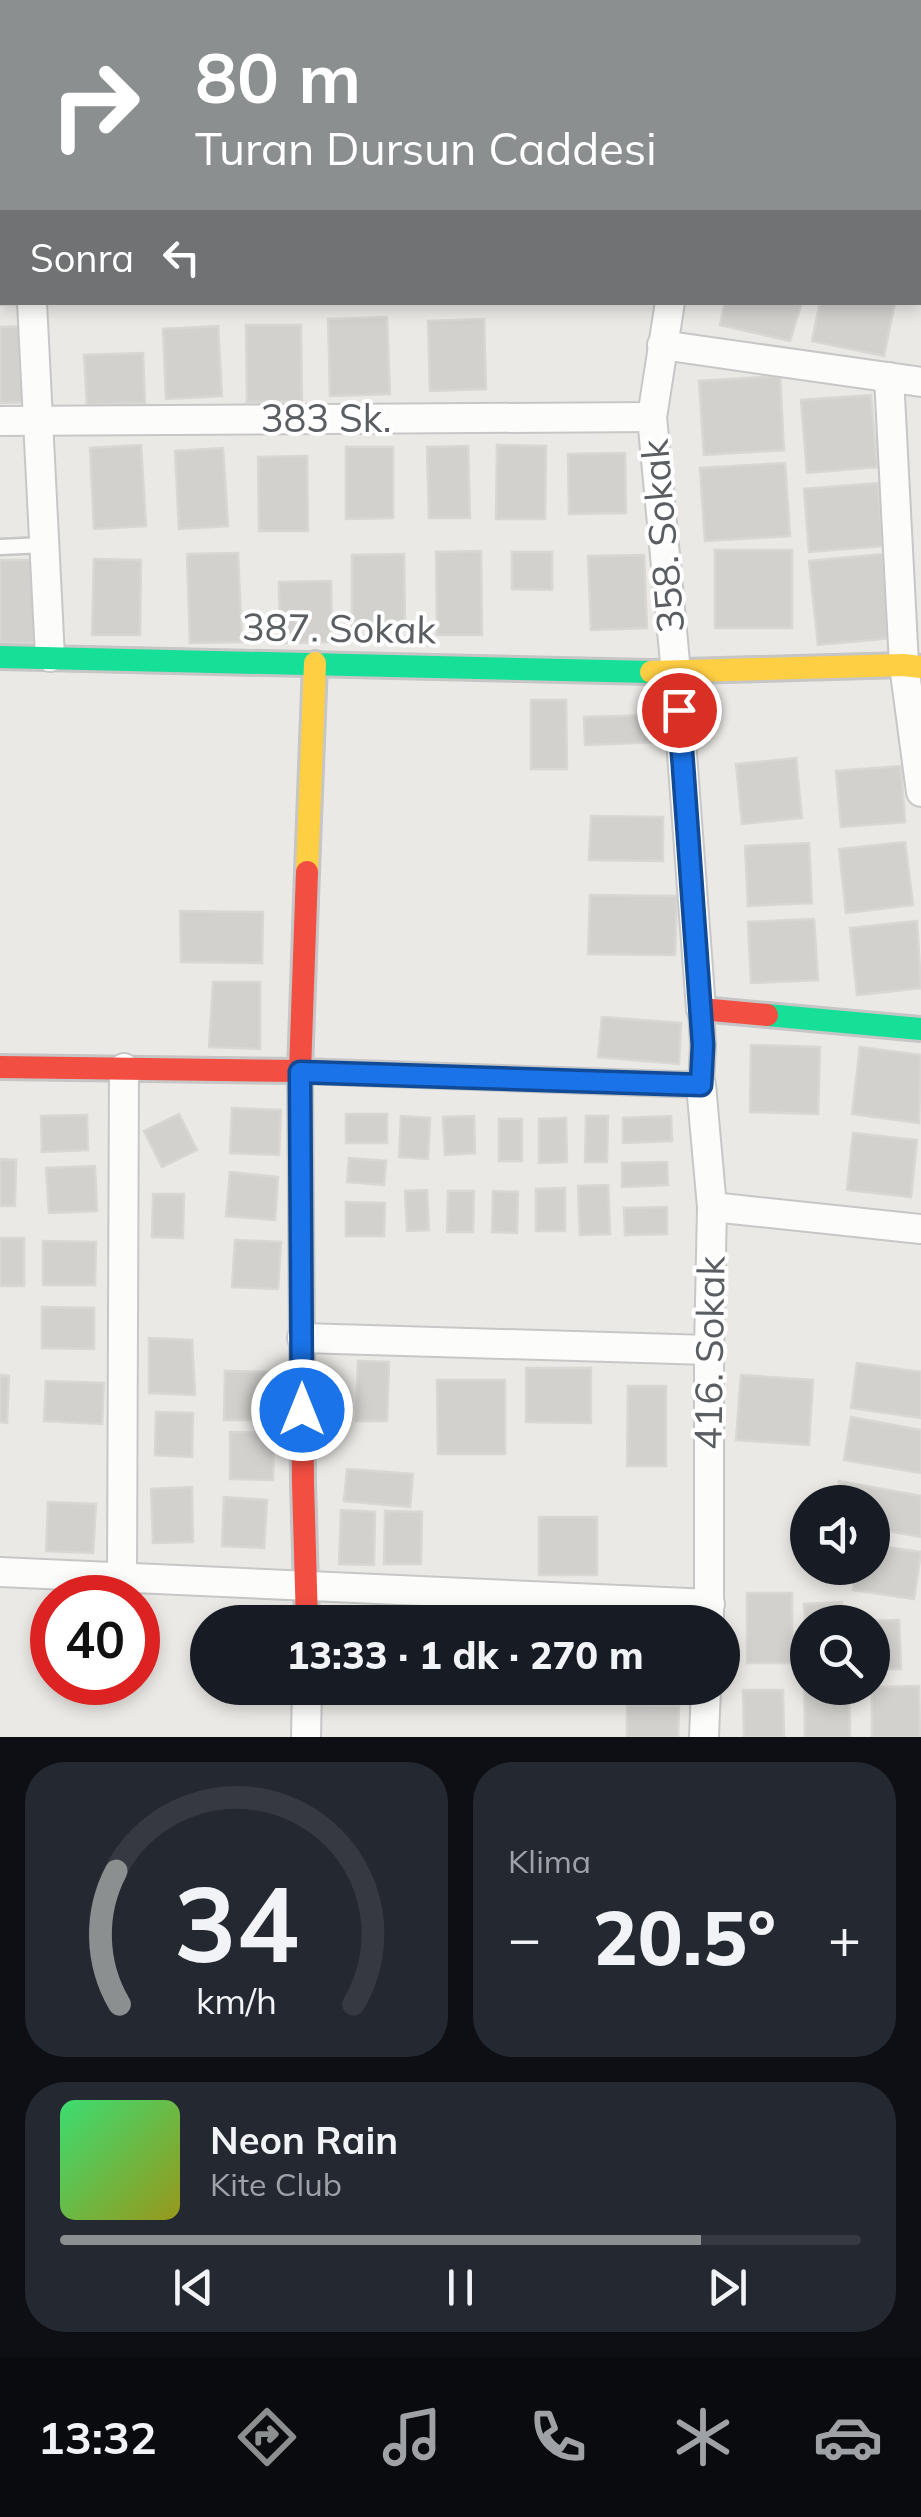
<!DOCTYPE html>
<html lang="tr">
<meta charset="utf-8">
<style>
body{margin:0;font-family:Mulish,sans-serif;background:#242831;color:#f1f3f6;height:100vh;display:flex;flex-direction:column;font-size:38px;white-space:nowrap}
*{box-sizing:border-box;margin:0}
p{font-size:32px;color:#9ea1a6}
.icon{flex:none;width:55px;height:55px;fill:none;stroke:currentColor;stroke-width:2;stroke-linecap:round;stroke-linejoin:round}
.map{position:relative;height:1737px;overflow:hidden}
.side{display:flex;flex-direction:column;gap:25px;padding:25px;background:#0d0f14;flex:1}
.side>*{flex:none}
.banner{position:absolute;left:0px;top:0px;width:922px;height:305px;box-shadow:0 5px 15px #0003;background:#8c8f90;color:#fff;overflow:hidden}
.fabs{position:absolute;left:790px;top:1485px;display:grid;gap:20px}
.fabs a{display:grid;place-items:center;width:100px;height:100px;border-radius:50%;background:#171b24;box-shadow:0 5px 15px #0003;font-size:50px}
.speed{position:absolute;left:30px;top:1575px;display:flex;gap:20px;font-size:50px;font-weight:700;text-align:center}
.speed>*{display:grid;place-content:center;width:130px;height:130px;border-radius:50%;background:#171b24;box-shadow:0 5px 15px #0003;line-height:1}
.speed .limit{border:15px solid #d22;background:#fff;color:#111}
.pin{position:absolute;display:grid;place-items:center;width:85px;height:85px;color:#fff;margin:-42px;border:5px solid #fff;border-radius:50%;box-shadow:0 2px 10px #0007}
.me{position:absolute;width:110px;margin:-55px;rotate:0deg;stroke-linejoin:round;filter:drop-shadow(0 0 8px #0008)}
.turn{display:flex;align-items:center;gap:35px;height:210px;padding:0 30px;font-size:45px}
.turn .icon{width:130px;height:130px;stroke-width:2.5}
.turn b{display:block;font-size:70px;line-height:85px}
.then{display:flex;align-items:center;height:95px;padding:0 30px;background:#0003;gap:20px;font-size:38px}
.big{font-size:75px;font-weight:800;line-height:1.1}
.side .tile{flex:1;display:flex;flex-direction:column;justify-content:center;gap:15px;min-width:0;padding:0 35px;border-radius:40px;background:#242831}
.side .dial{align-items:center;gap:0}
.dial svg{height:260px;overflow:visible;fill:none;stroke:#363941;stroke-width:7;stroke-linecap:round;text-anchor:middle}
.dial text{fill:#f1f3f6;stroke:none}
.song{display:flex;align-items:center;gap:30px}
.cover{width:120px;height:120px;border-radius:15px;background:linear-gradient(135deg,hsl(140 70% 55%),hsl(60 70% 35%))}
.played{height:10px;border-radius:5px;background:linear-gradient(90deg,#8c8f90 80%,#363941 80%)}
.keys{display:flex;justify-content:space-around;direction:ltr}
.heat{display:flex;justify-content:space-between;align-items:center;font-size:55px;direction:ltr}
.side .tiles{flex:1;display:grid;gap:25px;grid-template-columns:1fr 1fr}
.tile:last-child{grid-column:span 2}
.trip{position:absolute;left:190px;top:1605px;width:550px;height:100px;border-radius:50px;background:#171b24;box-shadow:0 5px 15px #0003;font-weight:800;line-height:100px;text-align:center}
.tab-bar{display:flex;height:160px;justify-content:space-around;align-items:center;background:#090b0e;color:#9ea1a6}
.tab-bar .icon{width:70px;height:70px}
.tab-bar .current{color:#8c8f90}
.tab-bar b{font-size:45px;color:#f1f3f6}
.map>svg:first-child{display:block}
.building{fill:#d2d1ce;stroke:#d9d7d4;stroke-width:2.5}
.lines{fill:none;stroke-linecap:round;stroke-linejoin:round}
.lane-casing{stroke:#c7c7c7;stroke-width:19}
.street-casing{stroke:#c7c7c7;stroke-width:32}
.fast-casing{stroke:#c5c6c5;stroke-width:28}
.slow-casing{stroke:#c5c6c5;stroke-width:28}
.jam-casing{stroke:#c5c6c5;stroke-width:28}
.lane{stroke:#fcfcfb;stroke-width:14}
.street{stroke:#fcfcfb;stroke-width:28}
.fast{stroke:#16e098;stroke-width:22}
.slow{stroke:#ffcf43;stroke-width:22}
.jam{stroke:#f24e42;stroke-width:22}
.route-casing{stroke:#114b97;stroke-width:25}
.route{stroke:#1a73e8;stroke-width:18}
.labels{text-anchor:middle;stroke-width:8;stroke-linejoin:round;paint-order:stroke}
.street-label{font-size:38px;fill:#5a5e62;stroke:#fff}
</style>
<div class="map">
<svg width="921" height="1737" viewBox="0 0 921 1737">
<rect width="100%" height="100%" fill="#eae9e5"/>
<g class="building">
<polygon points="873,0 873,2 780,1 780,0"/>
<polygon points="0,235 2,235 2,302 20,304 0,305"/>
<polygon points="725,302 802,302 790,341 720,325"/>
<polygon points="820,302 895,302 884,356 812,341"/>
<polygon points="387,317 390,394 330,396 328,319"/>
<polygon points="484,319 486,389 430,391 428,321"/>
<polygon points="246,325 301,325 302,401 247,402"/>
<polygon points="26,326 30,402 0,403 0,327"/>
<polygon points="218,326 222,396 166,399 163,329"/>
<polygon points="143,353 145,403 87,405 84,355"/>
<polygon points="780,376 784,450 704,455 699,381"/>
<polygon points="871,395 877,467 807,473 801,400"/>
<polygon points="141,445 146,526 94,529 90,448"/>
<polygon points="497,445 546,446 545,519 496,519"/>
<polygon points="468,446 470,518 429,518 427,447"/>
<polygon points="346,447 393,447 393,518 346,519"/>
<polygon points="223,448 228,526 179,529 175,451"/>
<polygon points="625,453 626,513 569,514 568,454"/>
<polygon points="307,456 308,531 259,531 258,457"/>
<polygon points="785,463 790,536 705,541 700,468"/>
<polygon points="878,483 883,546 809,552 804,489"/>
<rect x="715" y="550" width="77" height="78"/>
<polygon points="481,551 482,635 437,635 436,552"/>
<polygon points="512,552 552,552 552,590 512,589"/>
<polygon points="238,553 242,642 190,643 187,554"/>
<polygon points="404,554 405,628 352,628 352,555"/>
<polygon points="883,554 891,638 818,645 809,561"/>
<polygon points="644,555 647,628 591,630 588,556"/>
<polygon points="94,559 141,560 140,635 92,635"/>
<polygon points="0,560 33,560 34,643 0,643"/>
<polygon points="331,581 332,642 280,643 279,582"/>
<polygon points="531,700 566,700 567,769 531,769"/>
<polygon points="658,715 659,742 585,745 584,717"/>
<polygon points="796,758 802,818 742,824 736,764"/>
<polygon points="901,766 905,822 841,827 836,771"/>
<polygon points="591,816 663,817 663,861 589,860"/>
<polygon points="905,842 913,905 846,913 839,849"/>
<polygon points="809,843 812,903 748,906 745,846"/>
<polygon points="590,895 677,896 675,955 588,954"/>
<polygon points="180,911 263,912 262,963 181,962"/>
<polygon points="814,919 818,980 751,983 748,922"/>
<polygon points="917,921 921,988 857,995 850,928"/>
<polygon points="213,982 260,982 260,1049 209,1047"/>
<polygon points="602,1017 681,1023 679,1064 598,1057"/>
<polygon points="751,1045 820,1047 818,1114 750,1112"/>
<polygon points="860,1047 921,1055 919,1123 852,1114"/>
<polygon points="232,1108 281,1110 279,1155 230,1153"/>
<polygon points="179,1114 197,1150 162,1167 144,1131"/>
<rect x="346" y="1114" width="41" height="29"/>
<polygon points="87,1115 88,1150 42,1152 41,1116"/>
<polygon points="401,1116 430,1118 428,1159 399,1157"/>
<polygon points="474,1116 475,1153 445,1155 443,1117"/>
<polygon points="586,1116 608,1116 607,1162 585,1162"/>
<polygon points="671,1116 672,1141 623,1143 623,1118"/>
<polygon points="566,1118 567,1162 539,1163 539,1119"/>
<rect x="499" y="1119" width="23" height="42"/>
<polygon points="853,1133 917,1140 911,1197 847,1190"/>
<polygon points="349,1158 386,1161 384,1185 347,1182"/>
<polygon points="0,1159 16,1160 15,1206 0,1206"/>
<polygon points="667,1162 668,1185 622,1187 622,1163"/>
<polygon points="95,1166 97,1211 49,1213 46,1168"/>
<polygon points="230,1172 278,1177 275,1220 226,1216"/>
<polygon points="608,1185 610,1234 580,1235 578,1186"/>
<polygon points="565,1188 565,1231 536,1231 536,1189"/>
<polygon points="427,1190 429,1230 407,1231 405,1191"/>
<polygon points="448,1191 474,1191 473,1232 447,1232"/>
<polygon points="493,1191 518,1192 517,1233 492,1232"/>
<polygon points="153,1194 184,1194 183,1238 152,1237"/>
<polygon points="346,1202 385,1203 384,1236 346,1236"/>
<polygon points="667,1207 667,1234 625,1235 624,1208"/>
<rect x="0" y="1238" width="24" height="48"/>
<polygon points="235,1240 281,1242 278,1289 232,1287"/>
<polygon points="43,1241 96,1242 95,1285 43,1285"/>
<polygon points="42,1307 94,1308 94,1349 42,1348"/>
<polygon points="149,1338 192,1340 195,1395 149,1393"/>
<polygon points="358,1361 389,1362 387,1421 356,1421"/>
<polygon points="857,1363 921,1372 921,1418 851,1408"/>
<polygon points="526,1368 591,1368 591,1423 526,1422"/>
<polygon points="225,1371 278,1372 278,1420 224,1420"/>
<polygon points="0,1375 9,1376 7,1423 0,1422"/>
<polygon points="741,1375 813,1380 809,1445 736,1440"/>
<polygon points="437,1380 505,1380 505,1454 438,1454"/>
<polygon points="46,1381 104,1383 102,1424 44,1421"/>
<polygon points="628,1386 666,1386 666,1466 627,1466"/>
<polygon points="156,1412 193,1413 192,1457 155,1455"/>
<polygon points="851,1417 921,1430 921,1473 844,1460"/>
<polygon points="230,1432 274,1433 273,1480 230,1479"/>
<polygon points="347,1469 413,1474 410,1507 344,1501"/>
<polygon points="839,1481 921,1496 921,1537 872,1528 872,1502 836,1502"/>
<polygon points="192,1487 193,1542 153,1543 151,1489"/>
<polygon points="224,1497 267,1500 264,1548 222,1546"/>
<polygon points="48,1502 96,1504 93,1553 46,1551"/>
<polygon points="341,1510 375,1512 374,1565 339,1564"/>
<polygon points="385,1511 422,1512 421,1564 384,1564"/>
<rect x="539" y="1517" width="58" height="58"/>
<polygon points="872,1545 921,1552 914,1599 853,1590 856,1568 872,1568"/>
<rect x="747" y="1593" width="45" height="70"/>
<polygon points="842,1602 843,1622 808,1622 807,1652 804,1604"/>
<polygon points="138,1608 146,1608 145,1670 138,1670"/>
<polygon points="214,1616 263,1617 263,1622 214,1622"/>
<polygon points="899,1620 901,1669 872,1669 872,1622 860,1621"/>
<polygon points="804,1669 808,1669 808,1688 849,1688 850,1737 805,1737"/>
<polygon points="919,1686 920,1737 872,1737 872,1687"/>
<polygon points="213,1688 261,1688 261,1692 213,1691"/>
<polygon points="743,1690 783,1690 784,1737 744,1737"/>
<polygon points="627,1705 679,1706 678,1737 627,1737"/>
</g>
<g class="lines">
<g class="lane-casing">
<polyline id="lane" points="0,547 45,545"/>
</g>
<g class="street-casing">
<g id="street">
<polyline points="19,0 19,2"/>
<polyline points="307,0 307,2"/>
<polyline points="736,2 736,0"/>
<polyline points="920,42 921,43"/>
<polyline points="0,195 2,195"/>
<polyline points="920,239 921,239"/>
<polyline points="32,302 50,657"/>
<polyline points="670,302 652,417 676,673 701,1009"/>
<polyline points="662,345 921,382"/>
<polyline points="889,377 904,665 921,792"/>
<polyline points="0,421 652,417"/>
<polyline points="701,1085 712,1207 709,1350 709,1622"/>
<polyline points="712,1207 921,1229"/>
<polyline points="302,1338 709,1350"/>
<polyline points="0,1572 710,1604"/>
<polyline points="122,1578 124,1068"/>
<polyline points="306,1737 307,1688"/>
<polyline points="704,1737 706,1688"/>
</g>
</g>
<g class="fast-casing">
<g id="fast">
<polyline points="0,657 651,672"/>
<polyline points="767,1015 921,1029"/>
</g>
</g>
<g class="slow-casing">
<g id="slow">
<polyline points="651,672 904,665 921,667"/>
<polyline points="307,872 315,663"/>
</g>
</g>
<g class="jam-casing">
<g id="jam">
<polyline points="0,1067 300,1071 701,1085 703,1045 701,1009 767,1015"/>
<polyline points="307,1622 303,1483 300,1071 307,872"/>
</g>
</g>
<use href="#lane" class="lane"/>
<use href="#street" class="street"/>
<use href="#fast" class="fast"/>
<use href="#slow" class="slow"/>
<use href="#jam" class="jam"/>
</g>
<g class="lines">
<g class="route-casing">
<polyline id="route" points="302,1410 300,1072 701,1085 703,1045 679,710"/>
</g>
<use href="#route" class="route"/>
</g>
<g class="labels">
<g class="street-label">
<text x="326" y="432">383 Sk.</text>
<text transform="translate(663 536) rotate(-95)" y="13">358. Sokak</text>
<text transform="translate(339 629) rotate(1)" y="13">387. Sokak</text>
<text transform="translate(710 1353) rotate(-89)" y="13">416. Sokak</text>
</g>
</g>
</svg>
<div class="fabs">
<a><svg class="icon" aria-label="sound" viewBox="0 0 24 24"><path d="M4 9h4l5-4v14l-5-4H4zM17 9q2 3 0 6"/></svg></a>
<a><svg class="icon" aria-label="search" viewBox="0 0 24 24"><circle cx="10" cy="10" r="6"/><path d="M15 15l6 6"/></svg></a>
</div>
<div class="speed"><div class="limit">40</div></div>
<div class="pin" style="left:679px;top:710px;background:#d93025"><svg class="icon" aria-label="arrive" viewBox="0 0 24 24"><path d="M6 21V4h12l-3 4 3 4H6"/></svg></div>
<svg class="me" style="left:302px;top:1410px" viewBox="-20 -20 40 40"><circle r="17" fill="#1a73e8" stroke="#fff" stroke-width="3"/><path d="M0-11L8 9 0 5-8 9z" fill="#fff"/></svg>
<div class="trip">13:33 · 1 dk · 270 m</div>
<div class="banner">
<div class="turn"><svg class="icon" aria-label="right" viewBox="0 0 24 24"><path d="M7 20v-9h11M14 6l5 5-5 5"/></svg><div><b>80 m</b>Turan Dursun Caddesi</div></div>
<div class="then">Sonra<svg class="icon" aria-label="left" viewBox="0 0 24 24"><path d="M17 20v-9H6M10 6l-5 5 5 5"/></svg></div>
</div>
</div>
<section class="side">
<div class="tiles">
<div class="tile dial"><svg viewBox="0 0 100 80">
<path d="M14 69A42 42 0 1 1 86 69"/>
<path d="M14 69A42 42 0 0 1 13 28" stroke="#8c8f90"/>
<text x="50" y="56" font-size="32" font-weight="700">34</text>
<text x="50" y="72" font-size="11">km/h</text>
</svg></div>
<div class="tile"><p>Klima</p>
<div class="heat"><a>−</a><b class="big">20.5°</b><a>+</a></div>
</div>
<div class="tile">
<div class="song"><i class="cover"></i><div><b>Neon Rain</b><p>Kite Club</p></div></div>
<div class="played"></div>
<div class="keys"><svg class="icon" aria-label="previous" viewBox="0 0 24 24"><path d="M18 5L8 12l10 7zM5 5v14"/></svg><svg class="icon" aria-label="pause" viewBox="0 0 24 24"><path d="M8 5v14M16 5v14"/></svg><svg class="icon" aria-label="next" viewBox="0 0 24 24"><path d="M6 5l10 7-10 7zM19 5v14"/></svg></div>
</div>
</div>
</section>
<nav class="tab-bar">
<b>13:32</b>
<svg class="icon current" aria-label="directions" viewBox="0 0 24 24"><path d="M12 3l9 9-9 9-9-9zM9 14v-3h6M13 9l2 2-2 2"/></svg>
<svg class="icon" aria-label="music" viewBox="0 0 24 24"><path d="M9 18V5l10-2v13"/><circle cx="6" cy="18" r="3"/><circle cx="16" cy="16" r="3"/></svg>
<svg class="icon" aria-label="phone" viewBox="0 0 24 24"><path d="M5 4h4l2 5-3 2q2 4 5 5l2-3 5 2v4C11 20 4 13 5 4z"/></svg>
<svg class="icon" aria-label="climate" viewBox="0 0 24 24"><path d="M12 3v18M4 7l16 10M4 17L20 7"/></svg>
<svg class="icon" aria-label="car" viewBox="0 0 24 24"><path d="M5 17H2v-5l4-1 3-4h7l3 4 3 1v5h-3M9 17h6M6 11h13"/><circle cx="7" cy="17" r="2"/><circle cx="17" cy="17" r="2"/></svg>
</nav>
